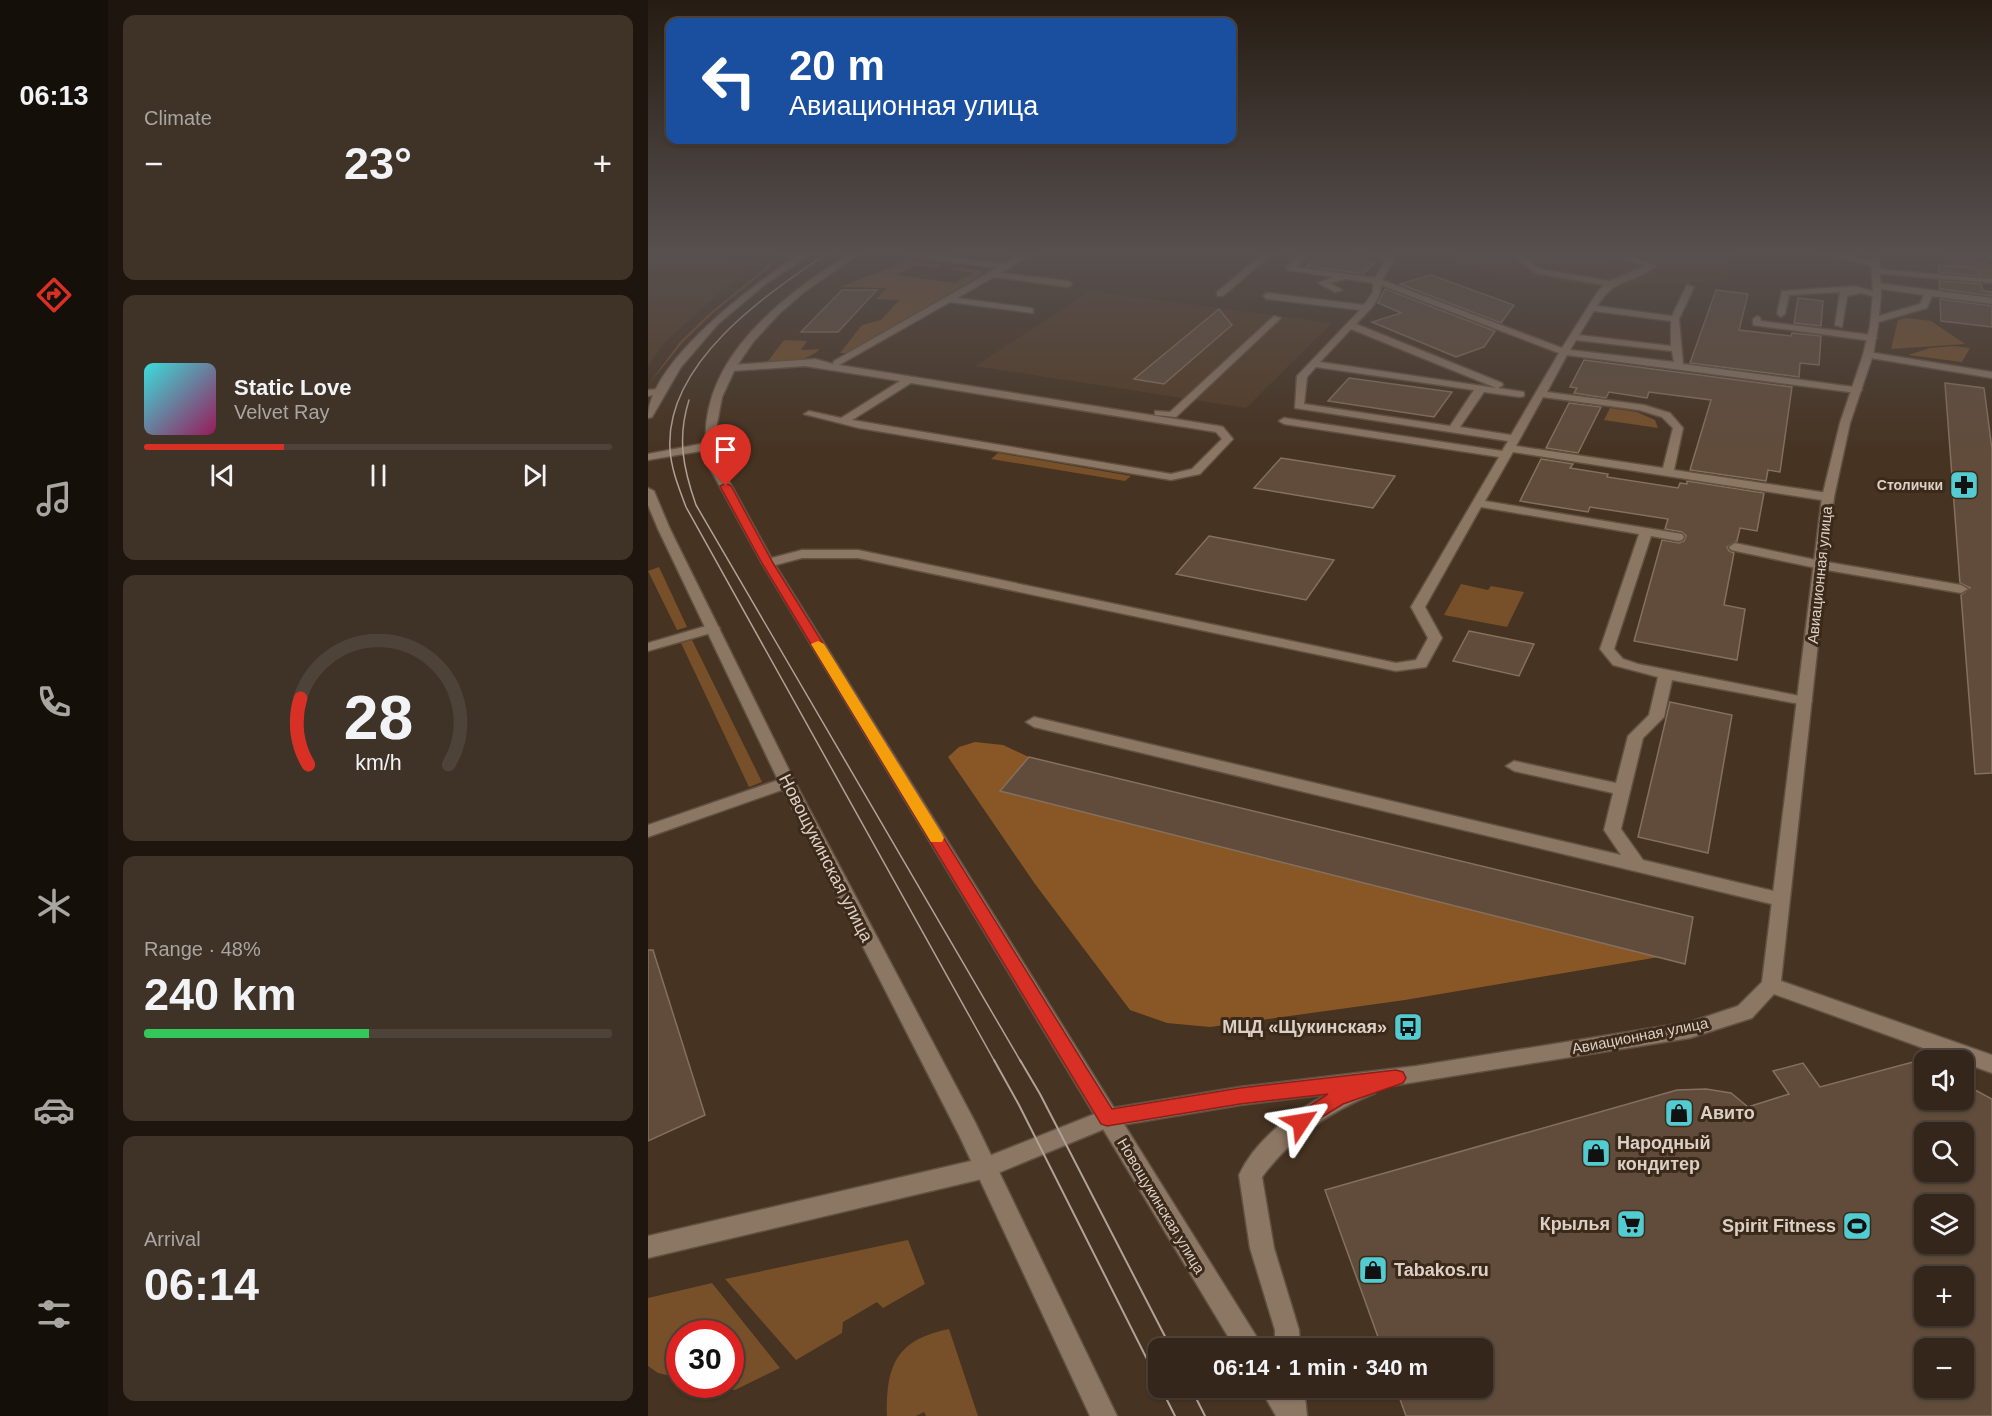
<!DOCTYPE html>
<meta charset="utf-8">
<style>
body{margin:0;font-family:Arial,sans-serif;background:#3f3227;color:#f1f3f6;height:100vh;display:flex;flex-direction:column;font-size:22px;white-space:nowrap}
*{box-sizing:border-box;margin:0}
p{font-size:20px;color:#a9a5a2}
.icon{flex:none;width:33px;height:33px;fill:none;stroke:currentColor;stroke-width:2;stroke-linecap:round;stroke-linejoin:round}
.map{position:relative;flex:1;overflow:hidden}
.sheet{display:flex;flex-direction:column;gap:15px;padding:15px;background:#1d150e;width:540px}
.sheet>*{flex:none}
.banner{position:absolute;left:18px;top:18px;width:570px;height:126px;border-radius:12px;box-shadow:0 2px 4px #0004,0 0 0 2px #4e4339;background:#1a4fa0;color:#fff;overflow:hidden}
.buttons{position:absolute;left:1266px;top:1050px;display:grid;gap:12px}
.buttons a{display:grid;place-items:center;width:60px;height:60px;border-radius:12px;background:#34261a;box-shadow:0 2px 4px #0004,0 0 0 2px #4e4339;font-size:30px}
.speed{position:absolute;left:18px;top:1320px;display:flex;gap:12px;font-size:30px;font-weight:700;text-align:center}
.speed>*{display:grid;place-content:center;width:78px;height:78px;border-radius:50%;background:#34261a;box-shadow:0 2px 4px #0004,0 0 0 2px #4e4339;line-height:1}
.speed .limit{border:9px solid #d22;background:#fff;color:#111}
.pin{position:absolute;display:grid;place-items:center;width:51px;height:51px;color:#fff;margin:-62px -26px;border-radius:50% 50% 50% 0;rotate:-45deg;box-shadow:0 0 6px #0007}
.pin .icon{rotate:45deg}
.me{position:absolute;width:66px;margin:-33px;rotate:57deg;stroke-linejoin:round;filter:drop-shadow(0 0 4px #0008)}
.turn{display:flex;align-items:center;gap:21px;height:126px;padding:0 24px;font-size:27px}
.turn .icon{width:78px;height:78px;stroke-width:2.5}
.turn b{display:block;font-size:42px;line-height:51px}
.big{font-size:45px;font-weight:800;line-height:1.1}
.sheet .tile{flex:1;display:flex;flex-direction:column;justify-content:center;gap:9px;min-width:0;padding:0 21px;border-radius:12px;background:#3f3227}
.sheet .dial{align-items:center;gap:0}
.dial svg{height:156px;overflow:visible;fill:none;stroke:#4e4339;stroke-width:7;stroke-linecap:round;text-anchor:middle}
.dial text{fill:#f1f3f6;stroke:none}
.song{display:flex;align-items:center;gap:18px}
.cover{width:72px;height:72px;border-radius:9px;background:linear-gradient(135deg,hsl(180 70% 55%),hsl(330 70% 35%))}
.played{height:6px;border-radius:3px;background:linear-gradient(90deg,#d93025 30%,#4e4339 30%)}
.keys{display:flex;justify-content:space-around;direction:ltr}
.heat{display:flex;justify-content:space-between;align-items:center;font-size:33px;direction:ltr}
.charge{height:9px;border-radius:4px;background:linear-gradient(90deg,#34c759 48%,#4e4339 0)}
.trip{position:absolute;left:500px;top:1338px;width:345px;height:60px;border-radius:12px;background:#34261a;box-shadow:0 2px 4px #0004,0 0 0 2px #4e4339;font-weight:800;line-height:60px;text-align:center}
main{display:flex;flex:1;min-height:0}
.dock{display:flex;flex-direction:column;width:108px;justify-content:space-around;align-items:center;background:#150f0a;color:#a9a5a2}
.dock .icon{width:42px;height:42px}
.dock .active{color:#d93025}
.dock b{font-size:27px;color:#f1f3f6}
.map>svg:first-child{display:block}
.built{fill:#533b25}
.green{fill:#77502a}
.forest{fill:#895726}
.building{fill:#614c3b;stroke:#85705d;stroke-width:1.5;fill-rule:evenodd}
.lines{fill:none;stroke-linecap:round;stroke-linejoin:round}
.lane-casing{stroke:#615142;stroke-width:3}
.street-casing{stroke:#615142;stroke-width:3}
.secondary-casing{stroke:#615142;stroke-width:3}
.lane{fill:#8c7664;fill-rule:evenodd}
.street{fill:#8c7664;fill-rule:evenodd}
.secondary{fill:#8c7664;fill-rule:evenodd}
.tram-far1{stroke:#b0a296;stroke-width:1.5}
.tram{stroke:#b0a296;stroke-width:2}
.route{fill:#d93025;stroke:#8d1f18;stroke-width:1.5}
.slow{fill:#f59e0b}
.labels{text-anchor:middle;stroke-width:6;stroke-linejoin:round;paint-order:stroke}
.far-poi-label{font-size:14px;font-weight:bold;fill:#dcd0c6;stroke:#3b2919;text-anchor:end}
.street-label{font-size:15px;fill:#dcd0c6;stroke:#3b2919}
.near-street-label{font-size:18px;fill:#dcd0c6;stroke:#3b2919}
.near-poi-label{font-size:18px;font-weight:bold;fill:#dcd0c6;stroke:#3b2919;text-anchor:end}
</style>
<main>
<nav class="dock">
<b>06:13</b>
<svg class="icon active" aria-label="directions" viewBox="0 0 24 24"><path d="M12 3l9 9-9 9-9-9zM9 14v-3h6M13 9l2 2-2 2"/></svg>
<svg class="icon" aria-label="music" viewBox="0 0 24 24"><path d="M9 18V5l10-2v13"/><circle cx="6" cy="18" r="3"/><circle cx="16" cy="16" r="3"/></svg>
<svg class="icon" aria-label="phone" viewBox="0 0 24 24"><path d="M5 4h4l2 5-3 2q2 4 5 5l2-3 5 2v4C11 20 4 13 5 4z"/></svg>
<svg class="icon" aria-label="climate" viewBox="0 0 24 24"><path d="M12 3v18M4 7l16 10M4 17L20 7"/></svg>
<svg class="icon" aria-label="car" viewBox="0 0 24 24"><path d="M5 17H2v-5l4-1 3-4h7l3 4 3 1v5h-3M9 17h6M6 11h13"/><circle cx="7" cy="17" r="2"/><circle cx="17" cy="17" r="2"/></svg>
<svg class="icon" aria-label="filters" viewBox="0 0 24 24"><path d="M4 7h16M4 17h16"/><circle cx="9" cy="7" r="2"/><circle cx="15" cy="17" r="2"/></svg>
</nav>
<section class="sheet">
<div class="tile"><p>Climate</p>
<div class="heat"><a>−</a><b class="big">23°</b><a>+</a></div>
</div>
<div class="tile">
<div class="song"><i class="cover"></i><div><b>Static Love</b><p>Velvet Ray</p></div></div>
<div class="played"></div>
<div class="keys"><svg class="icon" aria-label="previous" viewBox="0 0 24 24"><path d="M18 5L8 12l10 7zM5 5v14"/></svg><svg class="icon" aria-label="pause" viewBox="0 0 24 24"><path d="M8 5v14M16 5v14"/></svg><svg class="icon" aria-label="next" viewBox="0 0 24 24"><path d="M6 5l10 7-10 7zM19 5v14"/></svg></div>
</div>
<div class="tile dial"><svg viewBox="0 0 100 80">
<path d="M14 69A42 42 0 1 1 86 69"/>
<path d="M14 69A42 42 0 0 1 10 35" stroke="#d93025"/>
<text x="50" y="56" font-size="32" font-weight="700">28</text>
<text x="50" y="72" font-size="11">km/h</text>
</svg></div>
<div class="tile"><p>Range · 48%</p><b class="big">240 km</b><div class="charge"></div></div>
<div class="tile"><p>Arrival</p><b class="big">06:14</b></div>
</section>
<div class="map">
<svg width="1344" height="1416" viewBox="0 0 1344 1416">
<rect width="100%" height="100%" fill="#463322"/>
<g class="built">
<polygon points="816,253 1084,253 1079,279 1042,283 995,283 972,289 803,268"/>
<polygon points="0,258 10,259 112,261 71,293 17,342 0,366"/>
<polygon points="442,291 684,323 598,408 327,366"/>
</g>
<g class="green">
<polygon points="1299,253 1322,253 1332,258 1325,260 1344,264 1344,282 1332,279 1330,270 1305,266 1304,261 1300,260"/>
<polygon points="259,261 294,265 290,268 268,265 249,275 307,283 326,273 301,269 306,267 334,270 333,275 198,353 192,353 214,325 233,320 251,300 228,299 239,288 192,287"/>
<polygon points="124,263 127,263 66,312 35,342 0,385 32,342 63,312"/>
<polygon points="1259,318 1283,321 1317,344 1243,349 1250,320"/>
<path d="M 136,340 L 159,341 L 153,350 L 172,349 C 157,363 139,361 120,361 Z"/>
<polygon points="1305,346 1322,348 1314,362 1260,355 1282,348"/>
<polygon points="962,408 989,412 1007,420 1010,428 956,420"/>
<polygon points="350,453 483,476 477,481 343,459"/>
<polygon points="11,567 39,627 29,630 0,571"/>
<polygon points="813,584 840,590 843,586 876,592 859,627 796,615"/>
<polygon points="44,640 114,782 101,787 33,643"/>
<polygon points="260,1240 277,1284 235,1308 229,1302 195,1322 194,1333 148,1360 77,1279"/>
<polygon points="64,1283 132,1368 87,1390 61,1385 82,1384 82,1334 32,1334 31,1378 10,1373 0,1366 0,1298"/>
<path d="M 301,1329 L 330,1416 L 278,1416 L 276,1412 L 268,1416 L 239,1416 C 238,1365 248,1340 301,1329 Z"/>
</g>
<polygon class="forest" points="327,742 355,745 381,757 352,791 1011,957 757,1000 562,1027 519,1023 482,1010 387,884 300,757 311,747"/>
<g class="building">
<polygon points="674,253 719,258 715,262 726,263 715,274 659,266"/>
<polygon points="1291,265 1324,268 1330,270 1332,276 1291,272"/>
<polygon points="783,275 866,305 853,323 752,284"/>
<polygon points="1291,281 1333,284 1335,291 1344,292 1344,296 1292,289"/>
<polygon points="737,289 847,331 836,347 808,357 724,322 753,313 730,303"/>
<polygon points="194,290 229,290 190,332 153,332"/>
<polygon points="1068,290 1100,294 1091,330 1143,336 1144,333 1173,336 1171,365 1152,363 1151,377 1042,363"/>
<polygon points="1150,298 1175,301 1173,326 1146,323"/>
<polygon points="1292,299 1344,306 1344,327 1293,321"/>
<polygon points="571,309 584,325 516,384 486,379"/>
<polygon points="936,360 1144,387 1132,472 1120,470 1118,481 1042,470 1063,400 1001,392 999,398 961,392 958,398 926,393 929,388 922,387"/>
<polygon points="701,378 804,392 786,417 680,401"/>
<polygon points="1297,383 1336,388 1344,449 1344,773 1327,774 1313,595 1322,588 1312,583"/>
<polygon points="921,403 953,407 930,453 898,448"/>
<polygon points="633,458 747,476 725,508 606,488"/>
<polygon points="893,459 925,464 922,468 960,474 959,477 1030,488 1032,483 1039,484 1039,481 1116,493 1109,531 1092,528 1089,541 1079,547 1081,551 1086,553 1076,605 1097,609 1089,660 986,641 1014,540 1031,543 1036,541 1038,536 1034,532 1017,529 1020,519 942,507 940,512 872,501"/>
<polygon points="561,536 686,560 658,600 528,574"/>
<polygon points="821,631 886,644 871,676 805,661"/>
<polygon points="1022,702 1084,715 1060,853 990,837"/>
<polygon points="381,757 1045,917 1037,964 352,791"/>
<polygon points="0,950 5,950 57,1115 0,1141"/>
<path d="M 1276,1059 L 1278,1060 L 1276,1060 L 1276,1100 L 1316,1100 L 1316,1084 L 1344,1099 L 1344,1416 L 758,1416 L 748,1388 L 834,1388 L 834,1348 L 734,1348 L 677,1190 L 1029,1090 L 1058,1089 L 1083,1093 L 1100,1107 L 1141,1094 L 1125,1071 L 1155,1063 L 1172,1087 ZM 1276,1132 L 1316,1132 L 1316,1172 L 1276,1172 ZM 1276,1204 L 1316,1204 L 1316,1244 L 1276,1244 ZM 1276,1276 L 1316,1276 L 1316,1316 L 1276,1316 ZM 1276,1348 L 1316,1348 L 1316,1388 L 1276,1388 Z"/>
</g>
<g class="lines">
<g class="lane-casing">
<g id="lane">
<path d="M 130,253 L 156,254 L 160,256 C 153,261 137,260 130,253 Z"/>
<path d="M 264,253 L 356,264 L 374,253 L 385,253 L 353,273 L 420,281 L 424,284 L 420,287 L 346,277 L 309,298 L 382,308 L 385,309 L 385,313 L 302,302 L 191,365 L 571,426 L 575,427 L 585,439 L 552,474 L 523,480 L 211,428 L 156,414 L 161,411 L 193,418 L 252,381 L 157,366 L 83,371 L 78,368 L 83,365 L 167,359 L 185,364 L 186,361 L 349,268 L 267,257 L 264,257 ZM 263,383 L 568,432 L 574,439 L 544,469 L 523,474 L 204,420 Z"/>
<polygon points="616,253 625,253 575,296 569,296 569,292"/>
<path d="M 654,253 L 663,253 L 648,267 L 727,278 L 737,261 L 727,253 L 740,253 L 745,261 L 734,280 L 914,348 L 950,291 L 956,285 L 887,273 L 861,253 L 871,253 L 892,269 L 962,281 L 997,266 L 958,253 L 972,253 L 1009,266 C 985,284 967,277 949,306 L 1024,316 L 1039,285 L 1046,287 L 1031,319 L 1035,364 L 1213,388 L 1214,390 L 1209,393 L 919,355 L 899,392 L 996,405 L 1022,413 L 1035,428 L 1026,470 L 1180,493 L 1186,497 L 1180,501 L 865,452 L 837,501 L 1034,534 L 1036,537 L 1034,540 L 1030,541 L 1003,536 L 966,649 L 975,659 L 990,664 L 1162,698 L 1164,701 L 1157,705 L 1024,680 L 1016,717 L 995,738 L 973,829 L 995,860 L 1138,894 L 1141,899 L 1138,904 L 1132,906 L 386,727 L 378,722 L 386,717 L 973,855 L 956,830 L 965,793 L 866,771 L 858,766 L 866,761 L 968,783 L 980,736 L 1001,715 L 1010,677 L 965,665 L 952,649 L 991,534 L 833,507 L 777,607 L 794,638 L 778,667 L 748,671 L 210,558 L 154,558 L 120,567 L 114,563 L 116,560 L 154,550 L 210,550 L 748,663 L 768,660 L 780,638 L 763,607 L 851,457 L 636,424 L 631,421 L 636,418 L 854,451 L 860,441 L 647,408 L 649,376 L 712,310 L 619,299 L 615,296 L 619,293 L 716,305 L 725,292 L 725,283 L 697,279 L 682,283 L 694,290 L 687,292 L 670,283 L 685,277 L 639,270 L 639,266 ZM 733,285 L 911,353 L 863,435 L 812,427 L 836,392 L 872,397 L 876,396 L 876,392 L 850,388 L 855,385 L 854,383 L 708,324 C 718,313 733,302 733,285 ZM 946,311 L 1023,321 L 1023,346 L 931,335 ZM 703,329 L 846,387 L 848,388 L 672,362 ZM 928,340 L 1024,351 L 1026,362 L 922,350 ZM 668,367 L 826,390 L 802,426 L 656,404 L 659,377 ZM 895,397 L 991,410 L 1014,417 L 1025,428 L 1015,468 L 868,446 Z"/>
<polygon points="1173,253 1190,253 1231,264 1227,266"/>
<polygon points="1327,253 1344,254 1344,259 1328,255"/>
<polygon points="1228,269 1344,279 1344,283 1225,273 1224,271"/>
<polygon points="1229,283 1344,298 1344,304 1284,296 1279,308 1227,323 1224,322 1224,318 1272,304 1276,295 1226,288 1226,284"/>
<polygon points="1207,286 1233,294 1229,297 1213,293 1199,296 1194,327 1187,325 1192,292 1141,295 1137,314 1133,317 1129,314 1134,291"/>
<polygon points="626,316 633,318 528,417 507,415 507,411 522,412"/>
<polygon points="1109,316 1112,317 1113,321 1224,335 1229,338 1224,341 1105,325 1105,319"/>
<polygon points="1220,352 1344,372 1344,378 1217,357 1215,355"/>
<polygon points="11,389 16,392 15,394 0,396 0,390"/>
<polygon points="1087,543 1173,561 1313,585 1320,589 1313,593 1173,569 1083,550 1081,547"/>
<polygon points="65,624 72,628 70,631 0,651 0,643"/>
<polygon points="139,777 145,778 147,782 145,786 0,837 0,825"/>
</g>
</g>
<g class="street-casing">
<g id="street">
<path d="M 1223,253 L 1231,253 L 1233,294 L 1230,326 L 1225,355 L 1202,423 L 1186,497 L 1133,981 L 1344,1055 L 1344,1073 L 1126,994 L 1104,1018 L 1042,1038 L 730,1088 L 727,1093 C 681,1112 644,1137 614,1177 L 626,1248 L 651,1330 L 652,1348 L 627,1348 L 627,1330 L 602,1248 L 591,1175 C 607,1140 646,1110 680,1094 L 592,1105 L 461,1127 L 338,1178 L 0,1258 L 0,1236 L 336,1158 L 459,1109 L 592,1087 L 768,1066 L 1042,1022 L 1090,1006 L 1114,982 L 1174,497 L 1192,423 L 1215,355 L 1222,326 L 1225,294 Z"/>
<polygon points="630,1388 656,1388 659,1416 633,1416"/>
</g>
</g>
<g class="secondary-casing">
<g id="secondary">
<path d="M 154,253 L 164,253 L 115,286 L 70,324 L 33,367 L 4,417 L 0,418 C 0,362 109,281 154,253 Z"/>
<path d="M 203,253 L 213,253 L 156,292 L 130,315 L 106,341 L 88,367 L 74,397 L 68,429 L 71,463 L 126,563 L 610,1339 L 613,1348 L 587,1348 L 114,563 L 59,463 L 59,450 L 0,460 L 0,454 L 58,443 C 53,357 137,294 203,253 Z"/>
<polygon points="0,488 6,491 22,529 147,782 327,1122 469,1416 442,1416 311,1135 131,782 10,529 0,505"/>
<polygon points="612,1388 640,1388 656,1416 628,1416"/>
</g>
</g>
<use href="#lane" class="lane"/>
<use href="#street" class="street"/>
<use href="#secondary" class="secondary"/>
<g class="tram-far1">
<path d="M 180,253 C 117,294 17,364 22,449 C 23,469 31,488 38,507 L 347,1062"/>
<path d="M 41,400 C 29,438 35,468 48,505 L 373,1062"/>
</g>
<g class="tram">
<polyline points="346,1060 371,1105 510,1381"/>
<polyline points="372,1060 392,1094 523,1348"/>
<polyline points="513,1388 527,1416"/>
<polyline points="543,1388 557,1416"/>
</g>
</g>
<linearGradient id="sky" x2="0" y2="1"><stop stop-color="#261c13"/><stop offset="0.56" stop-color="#57504f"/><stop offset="1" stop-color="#57504f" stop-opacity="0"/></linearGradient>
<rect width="1344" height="452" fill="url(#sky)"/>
<polygon class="route" points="78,483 83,486 125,563 464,1109 592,1088 748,1070 755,1072 758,1078 755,1083 695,1104 653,1130 646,1128 643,1122 646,1116 680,1094 592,1104 459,1126 453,1124 114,563 72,486"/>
<polygon class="slow" points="170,641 176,644 294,834 296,838 294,842 283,842 163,644"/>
<defs>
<g id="pharmacy-square" transform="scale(1.5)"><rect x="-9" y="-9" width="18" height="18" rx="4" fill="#52ccd0" stroke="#3b2919"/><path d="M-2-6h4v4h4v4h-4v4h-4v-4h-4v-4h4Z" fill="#111"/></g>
<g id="bus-square" transform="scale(1.5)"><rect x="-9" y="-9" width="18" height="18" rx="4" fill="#52ccd0" stroke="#3b2919"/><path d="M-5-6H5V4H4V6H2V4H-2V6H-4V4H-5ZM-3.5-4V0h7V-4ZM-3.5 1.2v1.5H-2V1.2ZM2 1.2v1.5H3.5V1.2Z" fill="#111"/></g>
<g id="shop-square" transform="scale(1.5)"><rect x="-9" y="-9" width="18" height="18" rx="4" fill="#52ccd0" stroke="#3b2919"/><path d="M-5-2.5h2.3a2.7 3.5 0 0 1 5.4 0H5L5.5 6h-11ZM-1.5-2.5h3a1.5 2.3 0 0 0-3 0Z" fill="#111"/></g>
<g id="supermarket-square" transform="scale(1.5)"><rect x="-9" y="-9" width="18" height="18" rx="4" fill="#52ccd0" stroke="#3b2919"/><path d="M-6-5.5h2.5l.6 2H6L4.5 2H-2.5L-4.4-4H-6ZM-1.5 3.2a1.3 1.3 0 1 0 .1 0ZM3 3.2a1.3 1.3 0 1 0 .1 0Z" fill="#111"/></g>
<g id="stadium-square" transform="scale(1.5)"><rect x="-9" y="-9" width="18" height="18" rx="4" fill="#52ccd0" stroke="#3b2919"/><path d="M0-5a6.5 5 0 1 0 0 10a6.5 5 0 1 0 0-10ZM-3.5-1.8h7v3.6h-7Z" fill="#111"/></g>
</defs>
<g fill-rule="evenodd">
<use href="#pharmacy-square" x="1316" y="485"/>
<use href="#bus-square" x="760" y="1027"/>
<use href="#shop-square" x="1031" y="1113"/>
<use href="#shop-square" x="948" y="1153"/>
<use href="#supermarket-square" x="983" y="1224"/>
<use href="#stadium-square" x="1209" y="1226"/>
<use href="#shop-square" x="725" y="1270"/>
</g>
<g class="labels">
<g class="far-poi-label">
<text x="1295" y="490">Столички</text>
</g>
<g class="street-label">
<text transform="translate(1172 575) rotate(-84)" y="5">Авиационная улица</text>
<text transform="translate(992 1036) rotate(-11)" y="5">Авиационная улица</text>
<text transform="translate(513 1206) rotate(59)" y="5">Новощукинская улица</text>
</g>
<g class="near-street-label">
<text transform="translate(178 858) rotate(63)" y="6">Новощукинская улица</text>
</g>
<g class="near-poi-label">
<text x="739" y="1033">МЦД «Щукинская»</text>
<text x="1052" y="1119" text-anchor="start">Авито</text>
<text x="969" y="1149" text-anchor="start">Народный<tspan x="969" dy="21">кондитер</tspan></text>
<text x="962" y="1230">Крылья</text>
<text x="1188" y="1232">Spirit Fitness</text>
<text x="746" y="1276" text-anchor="start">Tabakos.ru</text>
</g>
</g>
</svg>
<div class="buttons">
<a><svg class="icon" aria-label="sound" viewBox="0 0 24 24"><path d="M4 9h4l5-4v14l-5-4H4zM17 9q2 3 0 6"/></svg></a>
<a><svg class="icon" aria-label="search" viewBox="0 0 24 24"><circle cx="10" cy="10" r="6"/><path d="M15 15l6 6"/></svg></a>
<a><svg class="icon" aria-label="layers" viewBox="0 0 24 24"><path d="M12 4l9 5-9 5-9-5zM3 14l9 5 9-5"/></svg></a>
<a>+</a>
<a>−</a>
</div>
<div class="speed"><div class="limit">30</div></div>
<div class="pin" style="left:78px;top:486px;background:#d93025"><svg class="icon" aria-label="arrive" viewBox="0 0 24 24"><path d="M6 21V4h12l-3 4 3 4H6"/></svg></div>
<svg class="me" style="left:653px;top:1122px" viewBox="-20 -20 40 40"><path d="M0-17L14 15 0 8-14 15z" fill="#d93025" stroke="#fff" stroke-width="4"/></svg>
<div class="trip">06:14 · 1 min · 340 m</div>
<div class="banner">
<div class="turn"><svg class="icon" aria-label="left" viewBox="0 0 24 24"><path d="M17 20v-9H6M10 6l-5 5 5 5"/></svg><div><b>20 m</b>Авиационная улица</div></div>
</div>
</div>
</main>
